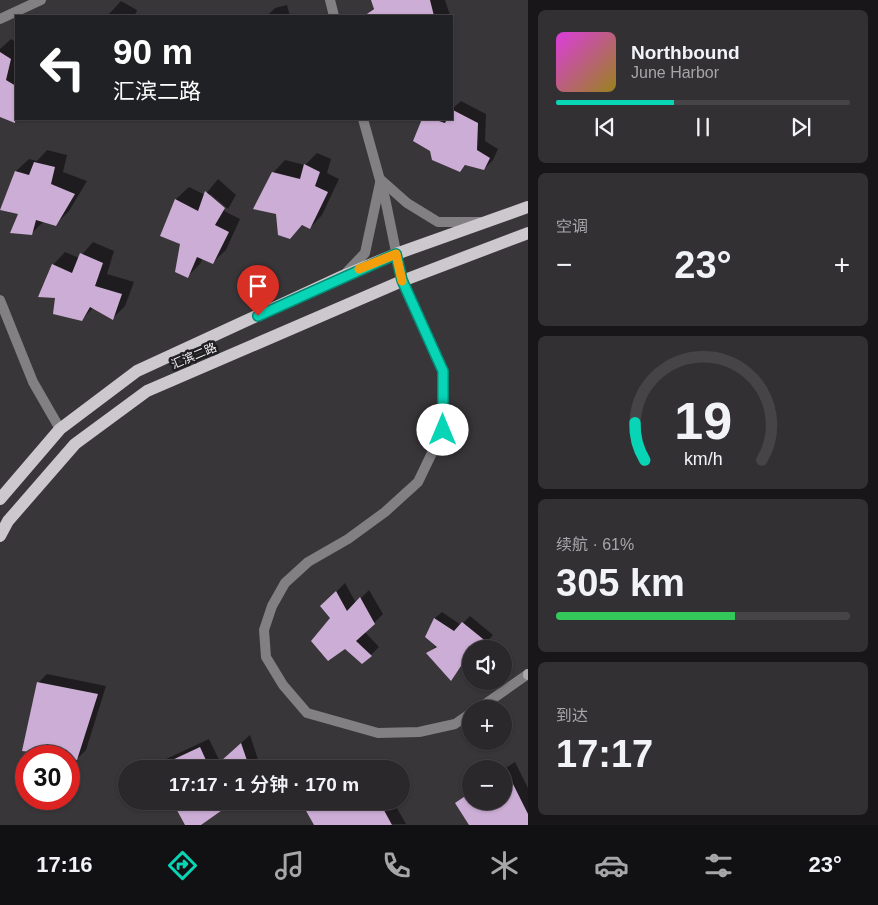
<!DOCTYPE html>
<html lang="zh">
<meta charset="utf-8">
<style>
body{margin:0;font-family:Arial,"Noto Sans SC",sans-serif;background:#333034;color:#f1f3f6;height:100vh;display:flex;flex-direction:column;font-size:19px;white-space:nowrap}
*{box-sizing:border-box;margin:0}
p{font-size:16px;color:#a6a6a9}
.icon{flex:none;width:28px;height:28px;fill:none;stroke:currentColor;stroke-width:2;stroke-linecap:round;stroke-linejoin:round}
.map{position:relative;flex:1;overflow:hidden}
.details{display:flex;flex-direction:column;gap:10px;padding:10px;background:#181618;width:350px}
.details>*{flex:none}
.guide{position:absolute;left:15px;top:15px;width:438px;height:105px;border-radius:0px;box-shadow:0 1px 4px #0004,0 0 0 1px #474448;background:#202124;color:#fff;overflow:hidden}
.tools{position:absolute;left:462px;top:640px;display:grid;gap:10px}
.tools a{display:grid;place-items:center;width:50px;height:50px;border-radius:50%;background:#2b282c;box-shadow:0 1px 4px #0004,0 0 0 1px #474448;font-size:25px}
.speed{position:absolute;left:15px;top:745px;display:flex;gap:10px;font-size:25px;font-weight:700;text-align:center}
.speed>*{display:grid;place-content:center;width:65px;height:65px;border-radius:50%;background:#2b282c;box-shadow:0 1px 4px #0004,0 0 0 1px #474448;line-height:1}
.speed .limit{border:8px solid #d22;background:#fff;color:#111}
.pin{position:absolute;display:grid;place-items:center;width:42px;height:42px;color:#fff;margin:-51px -21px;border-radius:50% 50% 50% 0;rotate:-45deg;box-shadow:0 0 5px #0007}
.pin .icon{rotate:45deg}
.me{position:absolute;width:55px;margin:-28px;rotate:0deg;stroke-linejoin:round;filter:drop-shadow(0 0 4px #0008)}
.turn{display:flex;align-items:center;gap:18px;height:105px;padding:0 15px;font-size:22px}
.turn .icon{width:65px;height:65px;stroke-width:2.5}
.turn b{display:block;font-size:35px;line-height:42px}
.big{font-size:38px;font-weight:600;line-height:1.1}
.details .card{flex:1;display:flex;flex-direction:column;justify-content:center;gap:8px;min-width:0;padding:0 18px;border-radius:8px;background:#333034}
.details .dial{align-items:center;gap:0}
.dial svg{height:130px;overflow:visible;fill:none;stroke:#474448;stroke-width:7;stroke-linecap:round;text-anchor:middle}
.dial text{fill:#f1f3f6;stroke:none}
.song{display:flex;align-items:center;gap:15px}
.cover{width:60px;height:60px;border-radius:8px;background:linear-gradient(135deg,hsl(300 70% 55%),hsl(50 70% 35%))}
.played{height:5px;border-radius:2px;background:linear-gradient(90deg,#07d5b6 40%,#474448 40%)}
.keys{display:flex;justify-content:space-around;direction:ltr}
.heat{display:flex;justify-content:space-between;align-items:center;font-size:28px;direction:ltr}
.charge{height:8px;border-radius:4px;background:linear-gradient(90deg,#34c759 61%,#474448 0)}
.trip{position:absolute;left:118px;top:760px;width:292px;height:50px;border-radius:25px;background:#2b282c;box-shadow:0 1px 4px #0004,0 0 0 1px #474448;font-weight:600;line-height:50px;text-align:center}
.menu{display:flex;height:80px;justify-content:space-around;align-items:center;background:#111012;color:#a6a6a9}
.menu .icon{width:35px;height:35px}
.menu .selected{color:#07d5b6}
.menu b{font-size:22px;color:#f1f3f6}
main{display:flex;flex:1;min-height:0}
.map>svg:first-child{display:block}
.shadow{fill:#0007}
.building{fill:#ccadd5}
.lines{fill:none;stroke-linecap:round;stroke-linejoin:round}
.street{stroke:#828082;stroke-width:10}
.secondary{stroke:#aba9ac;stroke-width:10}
.primary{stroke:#ccc8cd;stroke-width:12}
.route-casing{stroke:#058a76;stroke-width:12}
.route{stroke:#07d5b6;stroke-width:9}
.slow{stroke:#f59e0b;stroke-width:9}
.labels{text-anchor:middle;stroke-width:5;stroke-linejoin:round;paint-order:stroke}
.street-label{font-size:12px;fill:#f2f0f3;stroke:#1f1e20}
</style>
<main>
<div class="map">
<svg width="528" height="825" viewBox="0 0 528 825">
<rect width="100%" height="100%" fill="#39363a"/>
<g class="shadow">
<polygon points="372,0 445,0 450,15 365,16 375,7"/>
<polygon points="121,1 137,10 135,16 107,16"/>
<polygon points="287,5 290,16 267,16 275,8"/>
<polygon points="11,39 16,42 17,119 14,121 0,116 0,49"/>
<polygon points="461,101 486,114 485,141 498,149 493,160 484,169 467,164 460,171 415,140 423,119 451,119 452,109"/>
<polygon points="47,150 67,155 63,172 87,181 69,211 56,224 44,221 31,234 20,213 16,171 29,159 37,161"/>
<polygon points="317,153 331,159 327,173 339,179 322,215 310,228 303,224 290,238 273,173 285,160 305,165"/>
<polygon points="218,179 236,195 228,209 210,194 210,198 226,212 240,219 226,250 213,262 203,258 200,264 187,277 181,243 161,235 176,199 189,187 205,195"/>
<polygon points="93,242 114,251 107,274 134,282 125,306 113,318 93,308 81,320 56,297 53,265 65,252 79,258"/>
<polygon points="345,583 356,603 369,590 383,614 365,632 379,647 371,655 346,648 331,618 322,606"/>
<polygon points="442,612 461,625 470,616 493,635 483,646 486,649 471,649 471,671 465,662 451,679 428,653 437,645 426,636 435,618"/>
<polygon points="47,674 106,686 86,750 77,759 23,750 38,683"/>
<polygon points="250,735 261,769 155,768 164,760 209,739 220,762"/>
<polygon points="371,761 375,769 360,769"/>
<polygon points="515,762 528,788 528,825 471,825 457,803 471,790 471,801 504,801 504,769"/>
<polygon points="315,801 393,801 406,824 315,825 307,809"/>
</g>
<g class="building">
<polygon points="371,0 430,0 434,16 364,16 374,9"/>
<polygon points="0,52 11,59 6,80 16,86 15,123 0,117"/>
<polygon points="451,109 478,123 477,150 490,158 484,170 465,165 460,172 432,160 430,151 413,141 422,119 433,119 445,123 447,119 451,119"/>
<polygon points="34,162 55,167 51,184 75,194 56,226 36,220 32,235 10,233 18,214 0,210 15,171 29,175"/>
<polygon points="304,164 320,172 315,186 328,192 310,229 302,225 290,239 278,235 276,214 253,209 272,172 300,179"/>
<polygon points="205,191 225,208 215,225 229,232 213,264 197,257 188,278 175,272 180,244 160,236 175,199 198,211"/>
<polygon points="80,253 103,263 95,286 122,294 113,320 90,307 82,321 53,314 55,298 38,297 52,264 72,273"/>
<polygon points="336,591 347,611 360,597 375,624 356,641 372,656 362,664 345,649 328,661 311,641 330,618 320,606"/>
<polygon points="434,618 454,631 462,622 488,643 481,649 471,649 471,673 463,663 451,681 426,653 437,647 425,637"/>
<polygon points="37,682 98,694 77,760 69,759 69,756 22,751"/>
<polygon points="241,743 250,769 212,769"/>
<polygon points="200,747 210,769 153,769"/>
<polygon points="506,770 528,814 528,825 469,825 455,803 471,792 471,801 504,801 504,771"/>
<polygon points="172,801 235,801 201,825 185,825"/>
<polygon points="316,801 379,801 392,825 314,825 305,809"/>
</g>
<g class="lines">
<g class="street">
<polyline points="330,0 334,16"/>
<polyline points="0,19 41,0"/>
<polyline points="363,119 385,198 402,281 443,371 443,430 418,482 385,512 348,539 308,562 285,583 272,606 264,630 266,657 283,685 307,713 378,733 419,732 455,724 471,713"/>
<polyline points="381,180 407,203 438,222 480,222"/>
<polyline points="345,274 365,253 380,183"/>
<polyline points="0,300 33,382 60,429"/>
<polyline points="478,709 528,674"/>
</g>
<polyline class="secondary" points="528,674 528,675"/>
<g class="primary">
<polyline points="0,499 60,429 137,371 343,276 396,254 528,207"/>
<polyline points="0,536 8,521 75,444 147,391 402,281 528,233"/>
</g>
</g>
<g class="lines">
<g class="route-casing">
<polyline id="route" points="258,316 396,254 402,280 443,371 443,430"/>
</g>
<use href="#route" class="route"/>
<polyline class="slow" points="359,269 396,254 402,281"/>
</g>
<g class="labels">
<g class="street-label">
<text transform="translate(194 356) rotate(-23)" y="4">汇滨二路</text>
</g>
</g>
</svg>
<div class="tools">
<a><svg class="icon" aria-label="sound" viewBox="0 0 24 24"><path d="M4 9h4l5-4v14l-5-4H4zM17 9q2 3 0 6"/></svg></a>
<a>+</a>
<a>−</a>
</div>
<div class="speed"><div class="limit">30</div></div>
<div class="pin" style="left:258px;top:316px;background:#d93025"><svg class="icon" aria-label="arrive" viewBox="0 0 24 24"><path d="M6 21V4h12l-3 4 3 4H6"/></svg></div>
<svg class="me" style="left:443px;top:430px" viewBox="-20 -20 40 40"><circle r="19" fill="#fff"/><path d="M0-13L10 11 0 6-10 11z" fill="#07d5b6"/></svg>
<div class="trip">17:17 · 1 分钟 · 170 m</div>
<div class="guide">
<div class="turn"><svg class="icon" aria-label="left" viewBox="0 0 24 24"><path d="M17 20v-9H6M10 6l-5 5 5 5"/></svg><div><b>90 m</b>汇滨二路</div></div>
</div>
</div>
<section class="details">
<div class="card">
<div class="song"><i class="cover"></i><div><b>Northbound</b><p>June Harbor</p></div></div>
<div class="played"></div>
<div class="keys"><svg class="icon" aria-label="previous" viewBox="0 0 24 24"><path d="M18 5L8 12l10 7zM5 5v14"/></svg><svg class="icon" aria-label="pause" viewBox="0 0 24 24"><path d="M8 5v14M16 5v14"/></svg><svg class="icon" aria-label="next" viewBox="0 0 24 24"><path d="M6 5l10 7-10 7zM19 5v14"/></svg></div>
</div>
<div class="card"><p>空调</p>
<div class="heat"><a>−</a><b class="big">23°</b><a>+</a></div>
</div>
<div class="card dial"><svg viewBox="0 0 100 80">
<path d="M14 69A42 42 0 1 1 86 69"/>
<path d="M14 69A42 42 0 0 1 8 46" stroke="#07d5b6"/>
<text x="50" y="56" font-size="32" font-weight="700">19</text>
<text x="50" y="72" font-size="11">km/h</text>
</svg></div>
<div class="card"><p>续航 · 61%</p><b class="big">305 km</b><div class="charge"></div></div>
<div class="card"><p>到达</p><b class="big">17:17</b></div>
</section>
</main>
<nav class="menu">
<b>17:16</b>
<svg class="icon selected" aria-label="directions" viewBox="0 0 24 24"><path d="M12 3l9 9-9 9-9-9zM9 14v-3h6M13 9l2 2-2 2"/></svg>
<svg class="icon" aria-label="music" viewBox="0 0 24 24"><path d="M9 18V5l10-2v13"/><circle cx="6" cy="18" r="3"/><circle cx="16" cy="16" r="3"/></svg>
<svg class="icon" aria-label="phone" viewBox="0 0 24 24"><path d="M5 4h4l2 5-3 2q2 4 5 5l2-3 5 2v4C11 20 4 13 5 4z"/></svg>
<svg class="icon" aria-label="climate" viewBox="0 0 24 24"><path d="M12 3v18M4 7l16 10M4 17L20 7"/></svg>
<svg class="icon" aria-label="car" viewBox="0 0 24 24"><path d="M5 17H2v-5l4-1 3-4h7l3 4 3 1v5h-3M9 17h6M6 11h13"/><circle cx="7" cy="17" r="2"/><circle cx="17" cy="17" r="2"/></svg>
<svg class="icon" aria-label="filters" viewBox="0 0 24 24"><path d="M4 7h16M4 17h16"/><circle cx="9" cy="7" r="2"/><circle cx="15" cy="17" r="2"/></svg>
<b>23°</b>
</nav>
